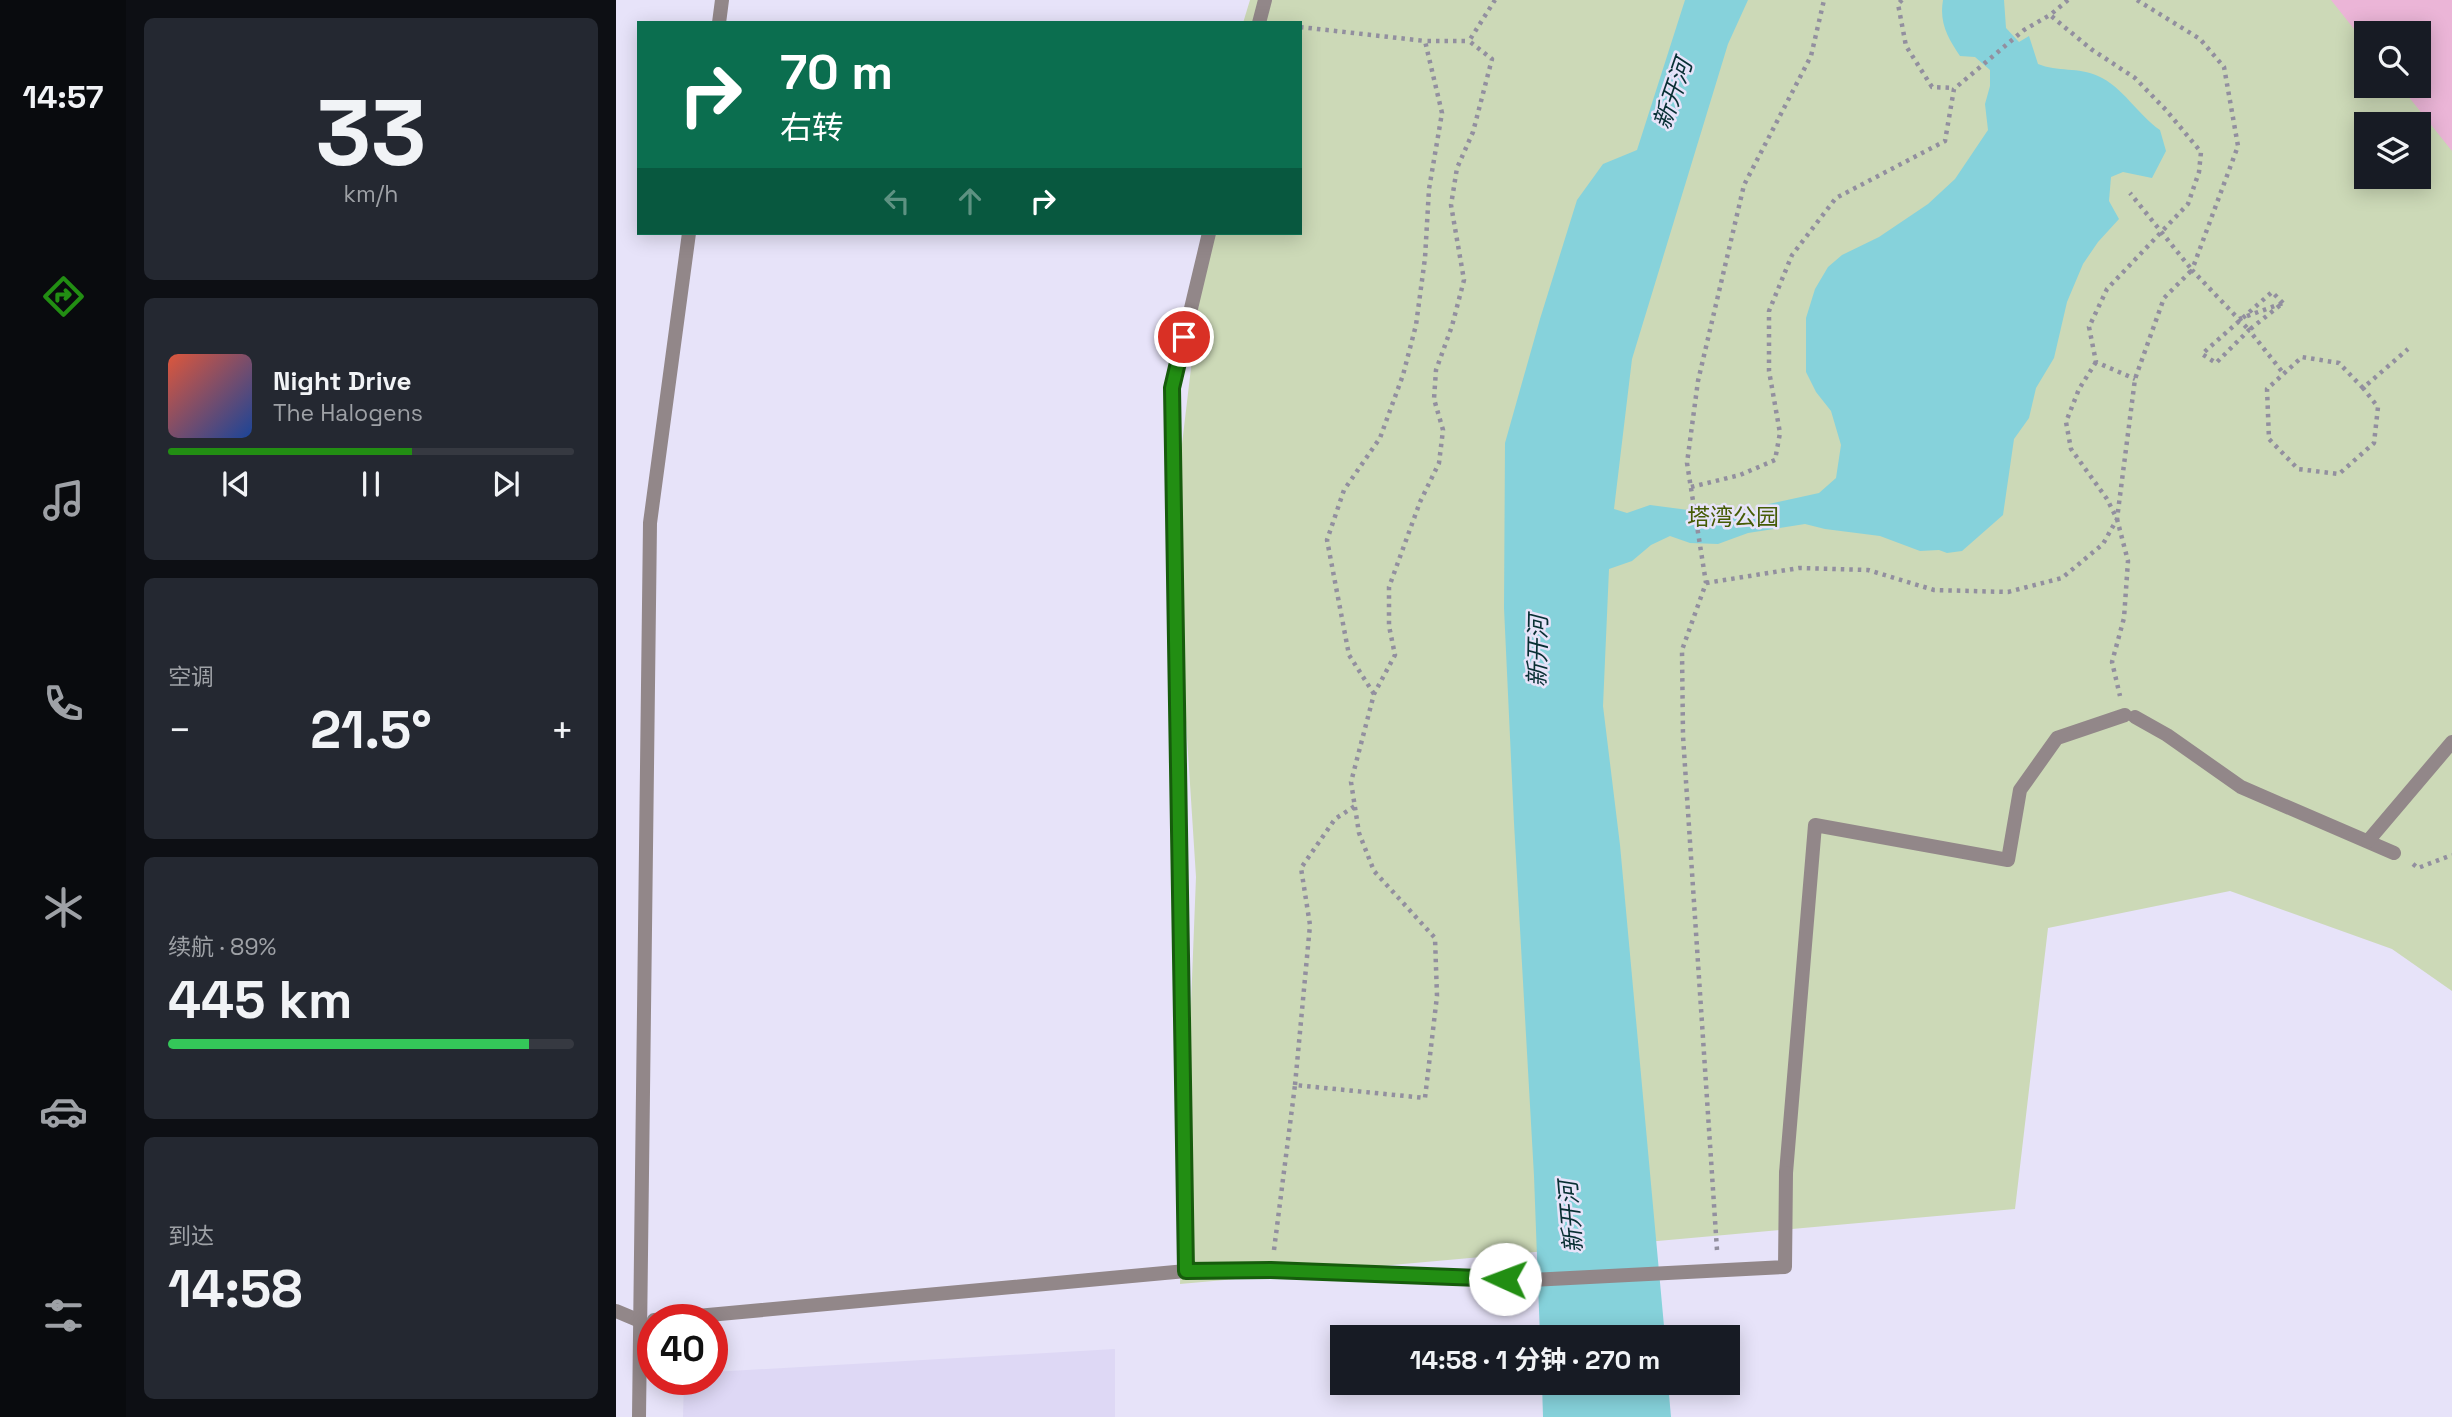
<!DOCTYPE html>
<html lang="zh">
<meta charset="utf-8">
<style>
body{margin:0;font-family:"Space Grotesk","Noto Sans SC",sans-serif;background:#242831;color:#f1f3f6;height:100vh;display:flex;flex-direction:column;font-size:26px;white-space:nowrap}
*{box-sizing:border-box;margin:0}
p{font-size:23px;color:#9ea1a6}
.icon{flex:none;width:38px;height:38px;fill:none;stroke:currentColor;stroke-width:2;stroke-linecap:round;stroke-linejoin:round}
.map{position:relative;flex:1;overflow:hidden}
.details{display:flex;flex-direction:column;gap:18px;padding:18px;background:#0d0f14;width:490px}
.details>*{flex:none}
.top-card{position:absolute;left:21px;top:21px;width:665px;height:214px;border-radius:0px;box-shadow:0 4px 18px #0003;background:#0b6e4f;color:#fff;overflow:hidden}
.buttons{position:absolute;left:1738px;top:21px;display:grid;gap:14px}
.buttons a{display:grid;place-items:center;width:77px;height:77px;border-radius:0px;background:#171b24;box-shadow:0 4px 18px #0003;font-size:35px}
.speed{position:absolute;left:21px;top:1304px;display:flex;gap:14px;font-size:35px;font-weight:700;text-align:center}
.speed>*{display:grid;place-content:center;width:91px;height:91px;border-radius:50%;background:#171b24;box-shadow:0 4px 18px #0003;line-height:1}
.speed .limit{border:10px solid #d22;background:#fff;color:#111}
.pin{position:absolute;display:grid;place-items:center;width:60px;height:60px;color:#fff;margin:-30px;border:4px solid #fff;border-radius:50%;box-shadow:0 2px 7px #0007}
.me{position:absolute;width:77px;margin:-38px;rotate:272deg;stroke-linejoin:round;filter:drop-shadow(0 0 5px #0008)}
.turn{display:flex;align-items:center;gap:24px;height:147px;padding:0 28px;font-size:32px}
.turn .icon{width:91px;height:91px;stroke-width:2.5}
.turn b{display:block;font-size:49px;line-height:60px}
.lanes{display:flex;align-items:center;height:66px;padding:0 28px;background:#0003;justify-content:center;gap:35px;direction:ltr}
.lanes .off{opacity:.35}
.big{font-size:52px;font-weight:700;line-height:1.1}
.details .tile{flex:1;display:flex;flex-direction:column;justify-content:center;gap:10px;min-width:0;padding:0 24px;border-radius:10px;background:#242831}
.details .dial{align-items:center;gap:0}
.dial b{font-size:91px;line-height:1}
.song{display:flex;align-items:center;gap:21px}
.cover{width:84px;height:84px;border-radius:10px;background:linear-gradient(135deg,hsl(10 70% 55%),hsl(220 70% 35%))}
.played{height:7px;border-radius:4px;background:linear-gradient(90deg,#228e13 60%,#363941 60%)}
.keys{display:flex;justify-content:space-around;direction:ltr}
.heat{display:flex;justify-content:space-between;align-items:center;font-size:38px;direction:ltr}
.charge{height:10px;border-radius:5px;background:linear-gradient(90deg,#34c759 89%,#363941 0)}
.trip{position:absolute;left:714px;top:1325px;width:410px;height:70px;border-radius:0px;background:#171b24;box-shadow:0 4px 18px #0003;font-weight:700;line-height:70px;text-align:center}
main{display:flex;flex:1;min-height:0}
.dock{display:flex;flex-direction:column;width:126px;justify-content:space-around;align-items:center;background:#090b0e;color:#9ea1a6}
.dock .icon{width:49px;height:49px}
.dock .current{color:#228e13}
.dock b{font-size:32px;color:#f1f3f6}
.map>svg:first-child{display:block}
.built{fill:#ded8f5}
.green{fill:#ccd9b7;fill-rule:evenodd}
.water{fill:#86d2db}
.building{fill:#ebb5d7}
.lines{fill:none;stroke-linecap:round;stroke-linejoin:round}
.path{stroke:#928f9f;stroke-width:4.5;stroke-dasharray:3.5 5;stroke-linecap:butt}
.minor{stroke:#928789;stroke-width:14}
.tertiary{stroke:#928789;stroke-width:14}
.route-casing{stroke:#165c0c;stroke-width:18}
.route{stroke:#228e13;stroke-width:12}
.labels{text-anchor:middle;stroke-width:5;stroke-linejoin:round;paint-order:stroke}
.park-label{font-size:23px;fill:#455b05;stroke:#e7e3f9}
.water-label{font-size:24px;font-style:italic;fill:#082f33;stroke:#e7e3f9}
</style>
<main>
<nav class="dock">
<b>14:57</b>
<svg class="icon current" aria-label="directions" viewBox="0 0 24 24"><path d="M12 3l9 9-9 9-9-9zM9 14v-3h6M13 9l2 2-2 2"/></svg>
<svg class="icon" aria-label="music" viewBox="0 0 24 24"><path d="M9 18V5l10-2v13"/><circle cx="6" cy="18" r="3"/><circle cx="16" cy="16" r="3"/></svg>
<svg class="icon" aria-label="phone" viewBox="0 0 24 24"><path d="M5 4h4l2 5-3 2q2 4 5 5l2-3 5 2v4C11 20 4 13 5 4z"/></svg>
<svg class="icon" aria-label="climate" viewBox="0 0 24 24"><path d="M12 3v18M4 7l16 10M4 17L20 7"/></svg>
<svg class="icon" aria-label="car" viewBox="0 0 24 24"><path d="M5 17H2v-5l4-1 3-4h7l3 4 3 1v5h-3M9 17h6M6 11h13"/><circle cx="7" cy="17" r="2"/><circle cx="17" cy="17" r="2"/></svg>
<svg class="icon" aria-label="filters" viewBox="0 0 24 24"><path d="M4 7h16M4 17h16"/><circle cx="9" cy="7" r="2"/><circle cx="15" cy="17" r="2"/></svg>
</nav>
<section class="details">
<div class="tile dial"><b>33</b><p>km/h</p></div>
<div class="tile">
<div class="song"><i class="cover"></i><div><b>Night Drive</b><p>The Halogens</p></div></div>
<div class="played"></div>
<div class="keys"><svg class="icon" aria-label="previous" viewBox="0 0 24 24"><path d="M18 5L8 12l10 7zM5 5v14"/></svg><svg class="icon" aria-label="pause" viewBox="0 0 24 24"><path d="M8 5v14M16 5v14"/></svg><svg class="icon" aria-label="next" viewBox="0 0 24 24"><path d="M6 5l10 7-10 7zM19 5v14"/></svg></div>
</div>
<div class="tile"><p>空调</p>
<div class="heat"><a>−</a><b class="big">21.5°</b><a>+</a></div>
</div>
<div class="tile"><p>续航 · 89%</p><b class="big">445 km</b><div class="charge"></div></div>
<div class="tile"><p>到达</p><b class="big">14:58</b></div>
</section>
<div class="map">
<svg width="1836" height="1417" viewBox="0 0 1836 1417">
<rect width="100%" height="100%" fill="#e7e3f9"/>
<polygon class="built" points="499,1349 499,1417 67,1417 68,1379 96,1379 96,1372"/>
<path class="green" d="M 634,0 L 1836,0 L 1836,991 L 1776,949 L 1614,891 L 1432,928 L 1399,1209 L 564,1284 L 580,877 L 557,520 L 591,233 L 684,233 L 684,23 L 627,23 ZM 1750,33 L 1802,33 L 1802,86 L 1750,86 ZM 1750,124 L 1802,124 L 1802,177 L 1750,177 Z"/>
<g class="water">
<path d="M 1069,0 L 1132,0 L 1112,44 L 1016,359 L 998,509 L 1011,513 L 1034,505 L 1080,511 L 1101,521 L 1132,515 L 1153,504 L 1203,493 L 1220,478 L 1225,445 L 1215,411 L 1200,392 L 1190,372 L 1190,318 L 1199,289 L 1212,267 L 1226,255 L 1263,237 L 1312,204 L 1339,179 L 1372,130 L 1369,104 L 1374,86 L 1374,70 L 1359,57 L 1344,56 C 1332,38 1323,23 1327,0 L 1388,0 L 1390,28 L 1403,42 L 1413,36 L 1422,64 C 1441,72 1463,67 1482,76 C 1507,87 1521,114 1544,130 L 1550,151 L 1536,178 L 1507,172 L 1495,177 L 1493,201 L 1503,219 L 1482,242 L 1467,264 L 1451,302 L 1438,358 L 1420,388 L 1413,418 L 1398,439 L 1387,515 L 1346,551 L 1331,553 L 1323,550 L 1304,551 L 1264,536 L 1209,529 L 1189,524 L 1132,533 L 1102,544 L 1074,543 L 1054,536 L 1035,545 L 1016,561 L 993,569 L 987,706 L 1004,845 L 1049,1337 L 924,1337 L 918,1176 L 898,823 L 888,608 L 889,443 L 924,319 L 961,200 L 987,164 L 1021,150 Z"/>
<polygon points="926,1383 1052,1383 1055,1417 927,1417"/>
</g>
<polygon class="building" points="1715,0 1836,0 1836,151 1784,86 1802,86 1802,33 1750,33 1750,44"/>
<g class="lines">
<g class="path">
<polyline points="1286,0 1282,4 1290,46 1316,87 1338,88"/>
<polyline points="1452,0 1434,15 1475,49 1519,78 1550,110 1585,152 1583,172 1572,204 1491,289 1473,327 1480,362 1519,379"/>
<polyline points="1521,0 1584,39 1608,67 1622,146 1576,270 1633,330 1667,303 1623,319"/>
<polyline points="684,27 809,41"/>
<polyline points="1667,303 1656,292 1586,354 1600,363 1633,330 1668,374"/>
<polyline points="1480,362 1463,389 1450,422 1455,449 1491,499 1501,519 1512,561 1508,618 1496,662 1504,696"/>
<polyline points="1747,388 1723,363 1686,357 1651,389 1653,439 1682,469 1723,474 1758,443 1762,407 1747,388 1792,349"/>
<polyline points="1075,487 1124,475 1159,460 1164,433 1153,371 1153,311 1176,255 1220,198 1329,141 1338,89 1408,30 1434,15"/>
<polyline points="1090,583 1183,568 1252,570 1318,590 1392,592 1446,578 1487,544 1501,519 1519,379 1548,298 1576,270 1514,193"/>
<polyline points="758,694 733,655 711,540 728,490 764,438 787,375 800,325 809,258 813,189 826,113 809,41 853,41"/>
<polyline points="1797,864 1802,868 1836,855"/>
<polyline points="679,1085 694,925 685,868 719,819 739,806"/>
<polyline points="658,1250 679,1085 809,1098 821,996 819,938 758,871 743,833 735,782 758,694 779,655 773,626 773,587 804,502 823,463 827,430 818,399 820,370 836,326 848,280 835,205 841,168 857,132 876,59 853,41 879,0"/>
<polyline points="1101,1250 1067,736 1066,650 1090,583 1071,463 1082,381 1128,185 1195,56 1208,0"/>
</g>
<g class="minor">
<polyline points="103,23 106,0"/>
<polyline points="643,23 649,0"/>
<polyline points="1519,717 1551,735 1625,787 1778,853"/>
<polyline points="1752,841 1836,742"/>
<polyline points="1170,1173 1199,825 1392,860 1404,790 1441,738 1509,715"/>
<polyline points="570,1271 556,388 593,233"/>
<polyline points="0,1311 24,1321"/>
<polyline points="23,1417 34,523 73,233"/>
</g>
<polyline class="tertiary" points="38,1320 570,1271 655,1270 915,1280 1169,1267 1170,1173"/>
</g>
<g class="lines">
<g class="route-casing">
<polyline id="route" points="568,337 556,388 570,1271 655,1270 889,1279"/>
</g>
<use href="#route" class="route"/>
</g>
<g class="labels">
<g class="park-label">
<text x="1117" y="525">塔湾公园</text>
</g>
<g class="water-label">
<text transform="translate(1057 94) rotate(-71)" y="8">新开河</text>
<text transform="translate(922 651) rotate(-89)" y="8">新开河</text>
<text transform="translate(955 1217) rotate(-95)" y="8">新开河</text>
</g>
</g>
</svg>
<div class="buttons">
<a><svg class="icon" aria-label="search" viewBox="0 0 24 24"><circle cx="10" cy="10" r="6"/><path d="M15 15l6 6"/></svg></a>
<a><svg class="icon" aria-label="layers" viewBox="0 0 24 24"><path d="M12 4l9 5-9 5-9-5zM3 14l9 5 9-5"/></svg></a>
</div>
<div class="speed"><div class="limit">40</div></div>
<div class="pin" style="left:568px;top:337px;background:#d93025"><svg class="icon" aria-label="arrive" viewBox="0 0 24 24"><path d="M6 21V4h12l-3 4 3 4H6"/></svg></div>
<svg class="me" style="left:889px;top:1279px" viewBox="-20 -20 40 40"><circle r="19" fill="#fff"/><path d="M0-13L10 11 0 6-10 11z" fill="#228e13"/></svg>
<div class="trip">14:58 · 1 分钟 · 270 m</div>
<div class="top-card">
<div class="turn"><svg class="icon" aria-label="right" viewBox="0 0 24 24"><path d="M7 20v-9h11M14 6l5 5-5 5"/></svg><div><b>70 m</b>右转</div></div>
<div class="lanes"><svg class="icon off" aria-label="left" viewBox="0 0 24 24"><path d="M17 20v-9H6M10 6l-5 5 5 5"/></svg><svg class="icon off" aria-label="ahead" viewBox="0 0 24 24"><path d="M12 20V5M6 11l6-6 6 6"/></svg><svg class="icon" aria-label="right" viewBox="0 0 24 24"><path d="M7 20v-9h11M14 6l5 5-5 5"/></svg></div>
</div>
</div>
</main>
